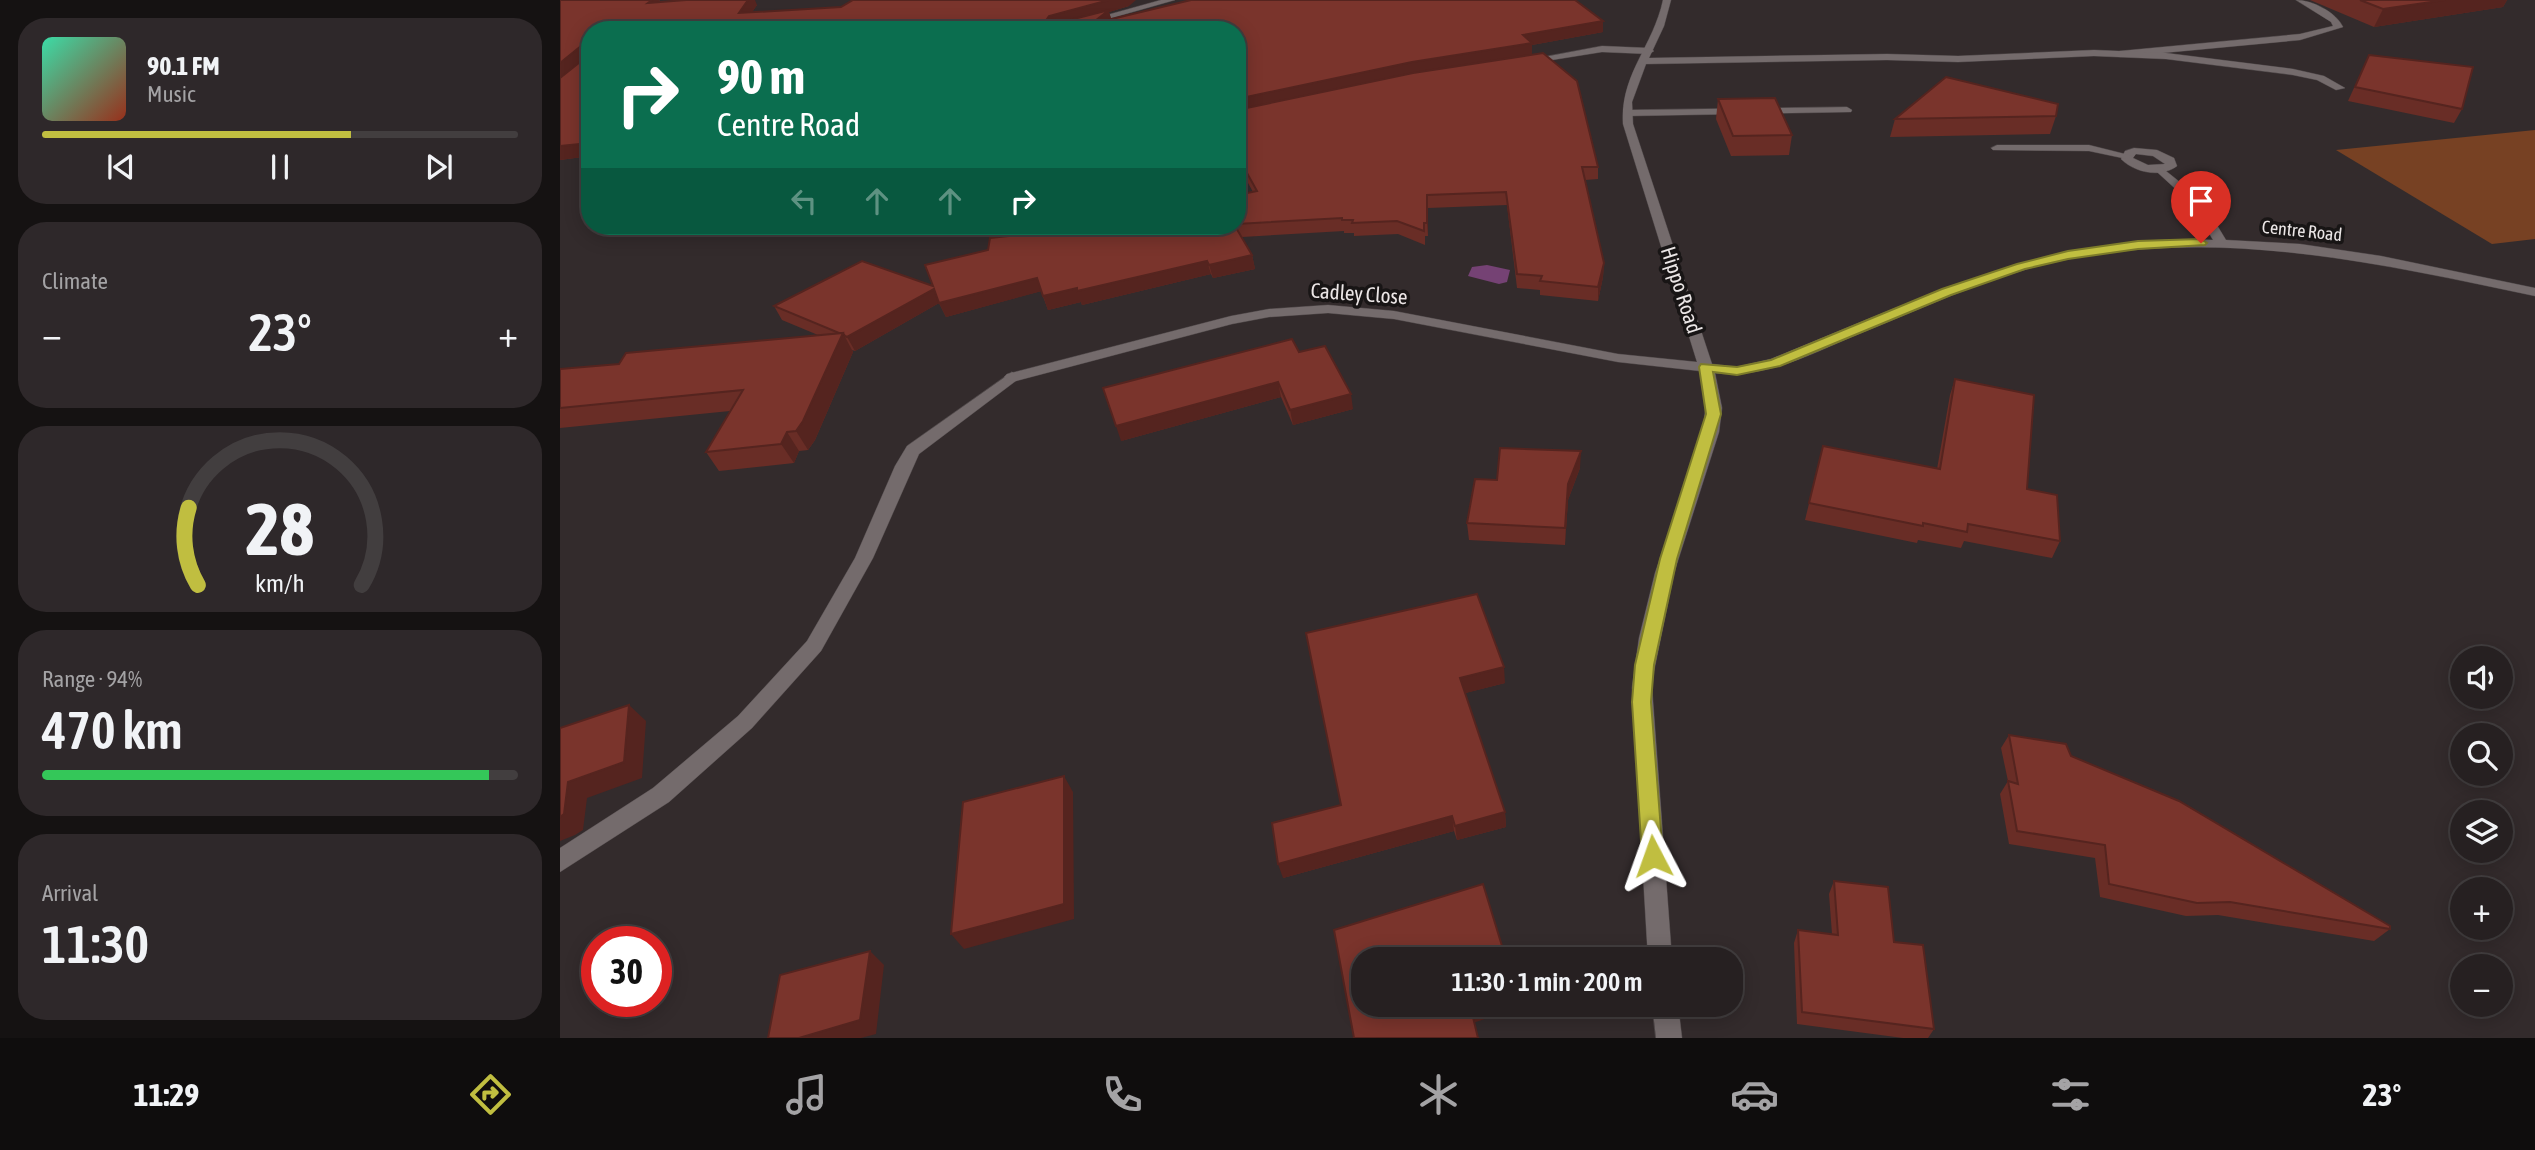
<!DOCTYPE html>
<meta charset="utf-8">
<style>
body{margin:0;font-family:"Asap Condensed",sans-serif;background:#2e282a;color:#f1f3f6;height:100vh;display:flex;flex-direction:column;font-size:26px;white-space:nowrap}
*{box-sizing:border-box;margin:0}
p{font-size:23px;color:#a4a3a5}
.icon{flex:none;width:38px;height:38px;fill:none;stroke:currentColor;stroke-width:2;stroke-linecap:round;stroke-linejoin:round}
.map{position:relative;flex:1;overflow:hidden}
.sheet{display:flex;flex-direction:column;gap:18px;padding:18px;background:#151212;width:560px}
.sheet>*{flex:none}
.hud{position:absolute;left:21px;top:21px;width:665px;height:214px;border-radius:28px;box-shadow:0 4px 18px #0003,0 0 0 2px #423e3f;background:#0b6e4f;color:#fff;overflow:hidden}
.buttons{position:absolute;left:1890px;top:646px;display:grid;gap:14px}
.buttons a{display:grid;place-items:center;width:63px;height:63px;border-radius:50%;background:#262021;box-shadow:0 4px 18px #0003,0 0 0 2px #423e3f;font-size:35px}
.speed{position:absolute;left:21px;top:926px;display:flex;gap:14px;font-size:35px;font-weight:700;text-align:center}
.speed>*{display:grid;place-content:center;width:91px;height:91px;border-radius:50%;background:#262021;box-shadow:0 4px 18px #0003,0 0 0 2px #423e3f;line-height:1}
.speed .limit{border:10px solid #d22;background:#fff;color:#111}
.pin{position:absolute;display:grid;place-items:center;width:60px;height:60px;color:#fff;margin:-72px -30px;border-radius:50% 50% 50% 0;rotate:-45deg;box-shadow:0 0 7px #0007}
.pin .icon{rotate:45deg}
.me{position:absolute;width:77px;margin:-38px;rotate:356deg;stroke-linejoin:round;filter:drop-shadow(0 0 5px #0008)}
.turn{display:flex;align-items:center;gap:24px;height:147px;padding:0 21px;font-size:32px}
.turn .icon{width:91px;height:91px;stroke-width:2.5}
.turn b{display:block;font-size:49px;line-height:60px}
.lanes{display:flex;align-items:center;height:66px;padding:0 21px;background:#0003;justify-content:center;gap:35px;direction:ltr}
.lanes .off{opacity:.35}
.big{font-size:52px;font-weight:600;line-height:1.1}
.sheet .card{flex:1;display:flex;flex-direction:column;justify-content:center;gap:10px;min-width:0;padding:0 24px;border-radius:28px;background:#2e282a}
.sheet .dial{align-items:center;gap:0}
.dial svg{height:182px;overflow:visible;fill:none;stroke:#423e3f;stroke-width:7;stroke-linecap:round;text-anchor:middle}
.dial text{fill:#f1f3f6;stroke:none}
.song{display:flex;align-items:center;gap:21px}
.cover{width:84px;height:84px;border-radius:10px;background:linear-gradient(135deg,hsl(160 70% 55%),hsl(10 70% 35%))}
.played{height:7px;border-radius:4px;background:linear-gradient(90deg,#c0be40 65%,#423e3f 65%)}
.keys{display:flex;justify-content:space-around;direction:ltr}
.heat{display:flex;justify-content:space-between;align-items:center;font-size:38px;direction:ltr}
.charge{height:10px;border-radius:5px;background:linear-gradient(90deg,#34c759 94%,#423e3f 0)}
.trip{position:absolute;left:791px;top:947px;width:392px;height:70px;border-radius:28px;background:#262021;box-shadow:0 4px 18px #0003,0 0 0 2px #423e3f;font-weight:600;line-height:70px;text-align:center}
.menu{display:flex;height:112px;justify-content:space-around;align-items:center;background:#0f0d0d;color:#a4a3a5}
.menu .icon{width:49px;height:49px}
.menu .current{color:#c0be40}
.menu b{font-size:32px;color:#f1f3f6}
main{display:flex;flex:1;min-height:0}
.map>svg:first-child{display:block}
.green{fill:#774123}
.water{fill:#754274}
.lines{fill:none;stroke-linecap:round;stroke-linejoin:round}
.service-casing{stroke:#4d4647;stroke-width:1}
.minor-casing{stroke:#4d4647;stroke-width:1}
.service{fill:#746b6c;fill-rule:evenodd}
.minor{fill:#746b6c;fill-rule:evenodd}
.wall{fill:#692d26}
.shaded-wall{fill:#55241f}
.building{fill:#7a342c;stroke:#55241f;stroke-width:2}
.route{fill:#c0be40;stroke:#7d7c2a;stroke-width:2}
.labels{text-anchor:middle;stroke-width:7;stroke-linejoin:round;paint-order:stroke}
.far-street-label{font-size:18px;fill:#ebe6e6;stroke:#181515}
.street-label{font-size:21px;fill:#ebe6e6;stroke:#181515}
</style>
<main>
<section class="sheet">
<div class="card">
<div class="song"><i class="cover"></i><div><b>90.1 FM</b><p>Music</p></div></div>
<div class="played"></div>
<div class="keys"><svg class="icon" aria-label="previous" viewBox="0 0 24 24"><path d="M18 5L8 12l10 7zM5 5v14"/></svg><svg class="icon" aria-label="pause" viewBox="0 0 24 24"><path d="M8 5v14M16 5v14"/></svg><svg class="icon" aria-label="next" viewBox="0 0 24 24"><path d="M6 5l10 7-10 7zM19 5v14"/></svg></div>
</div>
<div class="card"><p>Climate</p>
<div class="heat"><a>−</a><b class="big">23°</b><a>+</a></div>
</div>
<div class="card dial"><svg viewBox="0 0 100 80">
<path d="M14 69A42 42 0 1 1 86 69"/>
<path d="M14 69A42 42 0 0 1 10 35" stroke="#c0be40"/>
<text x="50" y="56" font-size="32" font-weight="700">28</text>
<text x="50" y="72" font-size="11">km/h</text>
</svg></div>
<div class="card"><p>Range · 94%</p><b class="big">470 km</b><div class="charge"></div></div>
<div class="card"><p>Arrival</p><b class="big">11:30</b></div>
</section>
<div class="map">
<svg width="1975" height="1038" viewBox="0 0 1975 1038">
<rect width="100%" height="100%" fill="#332b2c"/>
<polygon class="green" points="1975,130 1975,239 1932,244 1776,150"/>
<polygon class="water" points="927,265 950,270 947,282 939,284 908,276 912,267"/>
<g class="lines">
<g class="service-casing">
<g id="service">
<path d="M 1736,0 C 1752,0 1776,12 1783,27 L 1740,40 L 1560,57 L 1555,54 L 1560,51 L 1740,34 L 1773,26 L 1771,22 Z"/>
<polygon points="1042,46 1089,48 1094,51 1089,54 1042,52 967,64 962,61"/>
<polygon points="1287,107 1292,110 1291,112 1068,116 1063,113 1068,110"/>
<path d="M 1574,148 L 1597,150 L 1614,158 L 1617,166 C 1601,178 1575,173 1561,159 L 1565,151 ZM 1576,154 L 1593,156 L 1605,164 L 1588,165 L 1573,158 Z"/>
<polygon points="452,372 460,377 457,380 359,454 313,558 261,651 192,728 109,802 0,872 0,848 93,788 178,716 247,641 295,558 335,466 347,446"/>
</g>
</g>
<g class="minor-casing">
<g id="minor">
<polygon points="601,0 615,0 509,30 493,30"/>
<path d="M 1103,0 L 1111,0 L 1104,26 L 1089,58 L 1327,54 L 1398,56 L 1534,50 L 1606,53 L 1733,69 L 1764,76 L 1785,88 L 1776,90 L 1757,80 L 1733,75 L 1606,59 L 1534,56 L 1398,62 L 1327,60 L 1086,64 L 1072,102 L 1073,124 L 1152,364 L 1177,367 L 1211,359 C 1353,302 1495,232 1653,240 L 1632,204 L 1597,172 L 1597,168 L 1601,167 L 1641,199 L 1666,240 L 1740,244 L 1821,256 L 1975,288 L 1975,296 C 1822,264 1666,228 1509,259 C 1435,273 1366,307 1296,335 C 1251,354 1205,379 1155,373 L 1162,408 L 1159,432 L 1114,573 L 1094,671 L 1092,688 L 1112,959 L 1088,959 L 1072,688 L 1079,638 L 1095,573 L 1143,432 L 1146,402 L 1140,371 L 1058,362 L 834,319 L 768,313 L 709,317 L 672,324 L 452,382 L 444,377 L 447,374 L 671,316 L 709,309 L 768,305 L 834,311 L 1058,354 L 1137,362 L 1063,124 C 1060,74 1093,47 1103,0 Z"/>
<polygon points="1437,145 1529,145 1573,156 1567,159 1529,151 1433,150 1431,148"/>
<polygon points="1092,1004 1118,1004 1122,1038 1096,1038"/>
</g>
</g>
<use href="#service" class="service"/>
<use href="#minor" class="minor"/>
</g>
<g class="wall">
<polygon points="0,0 99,0 101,2 197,5 192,12 569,6 549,12 551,19 1043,32 972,45 972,54 1038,167 1038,179 1025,180 1044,263 1043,277 1038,301 980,295 980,290 957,288 947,205 868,208 868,236 865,236 865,245 838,234 794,236 794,233 784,233 784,231 682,237 692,255 695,269 653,278 651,274 522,305 521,302 488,310 481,291 386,317 379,303 295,351 292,350 293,352 255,440 248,450 239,451 234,463 159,471 146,452 170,411 0,428 0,369 59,364 258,335 222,320 214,306 373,286 428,250 502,230 500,226 677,226 677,195 693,192 677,163 677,30 30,30 30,156 0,160"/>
<polygon points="1750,0 1947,0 1943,7 1814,27"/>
<polygon points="1809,55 1902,109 1894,123 1788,101"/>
<polygon points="1158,99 1232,135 1229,155 1171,156 1156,119"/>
<polygon points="1496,116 1490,134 1330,137 1335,119"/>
<polygon points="739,352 793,409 733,425 721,397 561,441"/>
<polygon points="1395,379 1500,541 1492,558 1404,541 1401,548 1358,540 1357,543 1245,520 1263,446 1377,469 1390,395"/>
<polygon points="1020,468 1008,500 1005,545 909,540 907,523 937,480"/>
<polygon points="746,633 945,683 905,693 945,812 946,827 897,840 894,831 723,878 781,805"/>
<polygon points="1449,735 1511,756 1830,929 1814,941 1658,915 1626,916 1540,897 1535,858 1449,844 1440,794 1448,781 1441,748"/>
<polygon points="1274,881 1334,942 1374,1029 1368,1038 1343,1038 1237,1024 1234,943 1238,930 1272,934 1269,894"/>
</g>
<g class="shaded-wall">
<polygon points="92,0 99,0 103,7 88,3"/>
<polygon points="188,0 195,0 197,5 184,24 179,13"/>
<polygon points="549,0 576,0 569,6 549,12 552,21 541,30 492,27 487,19 489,16"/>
<polygon points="1885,0 1947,0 1943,7 1814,27 1823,9"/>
<polygon points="1043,21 1043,32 972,45 972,55 677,111 677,99 963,35"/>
<polygon points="21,46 28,57 0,82 0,63"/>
<polygon points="30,143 30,156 0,160 0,146"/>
<polygon points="867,195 868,208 868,236 867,223"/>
<polygon points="692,255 695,269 653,278 649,265"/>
<polygon points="647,261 651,274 522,305 521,302 488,310 483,296"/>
<polygon points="1044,263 1043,277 1038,301 1038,287"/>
<polygon points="477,278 482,291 386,317 379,303 295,351 287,337 374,289"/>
<polygon points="283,333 293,352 255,440 248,450 236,431"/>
<polygon points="718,382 721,397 561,441 556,426"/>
<polygon points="791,394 793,409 733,425 730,410"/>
<polygon points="227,432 239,451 234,463 221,444"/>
<polygon points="1021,451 1020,468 1008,500 1005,545 1008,484"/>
<polygon points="944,667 945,683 902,694 900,678"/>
<polygon points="69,705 86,721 82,778 27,798 23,830 15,835 0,841 0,817 8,782"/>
<polygon points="504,776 513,792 514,919 404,949 391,934"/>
<polygon points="945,812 946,827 897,840 895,826"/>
<polygon points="892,816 894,831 723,878 718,864"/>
<polygon points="310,951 324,965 316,1034 301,1038 239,1038"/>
<polygon points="925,1004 957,1004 957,1008 913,1023 911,1009"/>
</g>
<g class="building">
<polygon points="0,0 92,0 88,3 126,0 188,0 179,13 281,7 293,0 549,0 489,16 487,19 506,21 549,10 531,24 631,0 1015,0 1043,21 963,35 972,43 852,62 677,99 677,30 30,30 30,143 0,146 0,78 25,58 25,46 21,46 0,63"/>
<polygon points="1800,0 1885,0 1823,9"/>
<polygon points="983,53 1017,81 1038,167 1022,167 1044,263 1038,287 980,281 982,276 957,274 946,192 867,195 867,223 864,223 864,231 837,221 792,223 793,220 782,220 782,218 677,224 677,195 697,191 677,155 677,110 853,73"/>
<polygon points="1809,55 1913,67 1902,109 1795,87"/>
<polygon points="1386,77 1498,104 1496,116 1335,119"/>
<polygon points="1215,98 1232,135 1173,136 1158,99"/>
<polygon points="500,226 675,226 692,255 649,265 647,261 517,291 517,288 483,296 477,278 379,303 374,289 287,337 285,336 283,333 279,333 214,306 302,261 373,286 365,265 428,250 430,238 502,230"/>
<polygon points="283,333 243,421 236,431 227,432 221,444 146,452 183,390 0,408 0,369 59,364 66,353"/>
<polygon points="732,339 739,352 765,346 791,394 730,410 718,382 556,426 543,388"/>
<polygon points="1395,379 1474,395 1467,489 1497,495 1500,541 1408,524 1407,532 1363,523 1363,526 1249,503 1263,446 1380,469"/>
<polygon points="940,448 1021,451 1008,484 1005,528 907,523 915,479 937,480"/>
<polygon points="917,594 944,667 900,678 945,812 895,826 892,816 718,864 712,823 781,805 746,633"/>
<polygon points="69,705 64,762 8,782 4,814 0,817 0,728"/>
<polygon points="1449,735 1506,744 1511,756 1619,801 1830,926 1830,929 1670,902 1637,903 1549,884 1545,845 1457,831 1448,781 1458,784"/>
<polygon points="504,776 504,904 391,934 403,802"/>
<polygon points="1274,881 1328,887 1334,942 1363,945 1374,1029 1242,1012 1238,930 1278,935"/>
<polygon points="923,884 946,959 803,959 803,1004 925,1004 911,1009 918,1038 794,1038 774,930"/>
<polygon points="310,951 300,1020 239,1038 208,1038 220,975"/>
</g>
<polygon class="route" points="1641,239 1647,243 1645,245 1578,249 1508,259 1465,269 1391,295 1220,366 1177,375 1153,372 1161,414 1117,559 1094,665 1091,702 1103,856 1100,863 1093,866 1085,863 1082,856 1072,702 1075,665 1100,559 1146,414 1139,367 1141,364 1177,367 1211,360 1382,289 1457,264 1508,251 1578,241"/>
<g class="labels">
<g class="far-street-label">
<text transform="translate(1742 231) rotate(6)" y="6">Centre Road</text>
</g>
<g class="street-label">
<text transform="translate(1121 290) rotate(72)" y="7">Hippo Road</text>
<text transform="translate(799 294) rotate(4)" y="7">Cadley Close</text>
</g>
</g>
</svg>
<div class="buttons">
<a><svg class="icon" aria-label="sound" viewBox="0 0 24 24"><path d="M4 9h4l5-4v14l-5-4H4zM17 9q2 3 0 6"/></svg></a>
<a><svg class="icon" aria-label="search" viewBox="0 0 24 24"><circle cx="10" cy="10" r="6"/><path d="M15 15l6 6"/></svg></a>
<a><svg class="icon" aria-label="layers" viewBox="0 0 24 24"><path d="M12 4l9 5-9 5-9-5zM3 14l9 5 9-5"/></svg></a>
<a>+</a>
<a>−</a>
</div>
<div class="speed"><div class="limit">30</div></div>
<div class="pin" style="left:1641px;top:243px;background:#d93025"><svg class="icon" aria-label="arrive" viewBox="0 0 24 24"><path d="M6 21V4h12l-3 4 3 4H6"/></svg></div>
<svg class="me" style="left:1093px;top:856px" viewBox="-20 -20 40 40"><path d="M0-17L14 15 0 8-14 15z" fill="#c0be40" stroke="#fff" stroke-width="4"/></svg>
<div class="trip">11:30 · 1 min · 200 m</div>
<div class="hud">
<div class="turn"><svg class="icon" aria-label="right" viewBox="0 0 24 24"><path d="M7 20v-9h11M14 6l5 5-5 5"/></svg><div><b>90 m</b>Centre Road</div></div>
<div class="lanes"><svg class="icon off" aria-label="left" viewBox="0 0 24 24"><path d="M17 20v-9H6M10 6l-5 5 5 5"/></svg><svg class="icon off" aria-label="ahead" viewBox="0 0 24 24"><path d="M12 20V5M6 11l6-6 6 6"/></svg><svg class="icon off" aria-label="ahead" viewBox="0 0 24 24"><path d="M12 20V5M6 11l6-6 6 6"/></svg><svg class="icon" aria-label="right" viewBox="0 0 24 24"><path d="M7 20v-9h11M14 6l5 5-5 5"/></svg></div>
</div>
</div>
</main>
<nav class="menu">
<b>11:29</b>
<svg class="icon current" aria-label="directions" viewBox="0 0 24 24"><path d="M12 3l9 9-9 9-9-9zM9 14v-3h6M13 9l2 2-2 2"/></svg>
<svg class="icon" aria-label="music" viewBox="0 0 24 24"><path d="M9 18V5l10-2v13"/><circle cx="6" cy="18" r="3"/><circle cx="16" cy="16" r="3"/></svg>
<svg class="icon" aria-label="phone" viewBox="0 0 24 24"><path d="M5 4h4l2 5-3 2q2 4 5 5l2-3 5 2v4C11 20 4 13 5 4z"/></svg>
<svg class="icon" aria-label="climate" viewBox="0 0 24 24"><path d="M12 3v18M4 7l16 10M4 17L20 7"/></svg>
<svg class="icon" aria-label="car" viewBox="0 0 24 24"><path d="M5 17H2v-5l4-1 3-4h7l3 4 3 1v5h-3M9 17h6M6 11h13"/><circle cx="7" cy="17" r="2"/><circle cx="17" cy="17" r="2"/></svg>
<svg class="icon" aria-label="filters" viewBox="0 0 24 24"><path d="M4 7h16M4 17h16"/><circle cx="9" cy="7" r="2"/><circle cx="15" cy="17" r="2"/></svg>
<b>23°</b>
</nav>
